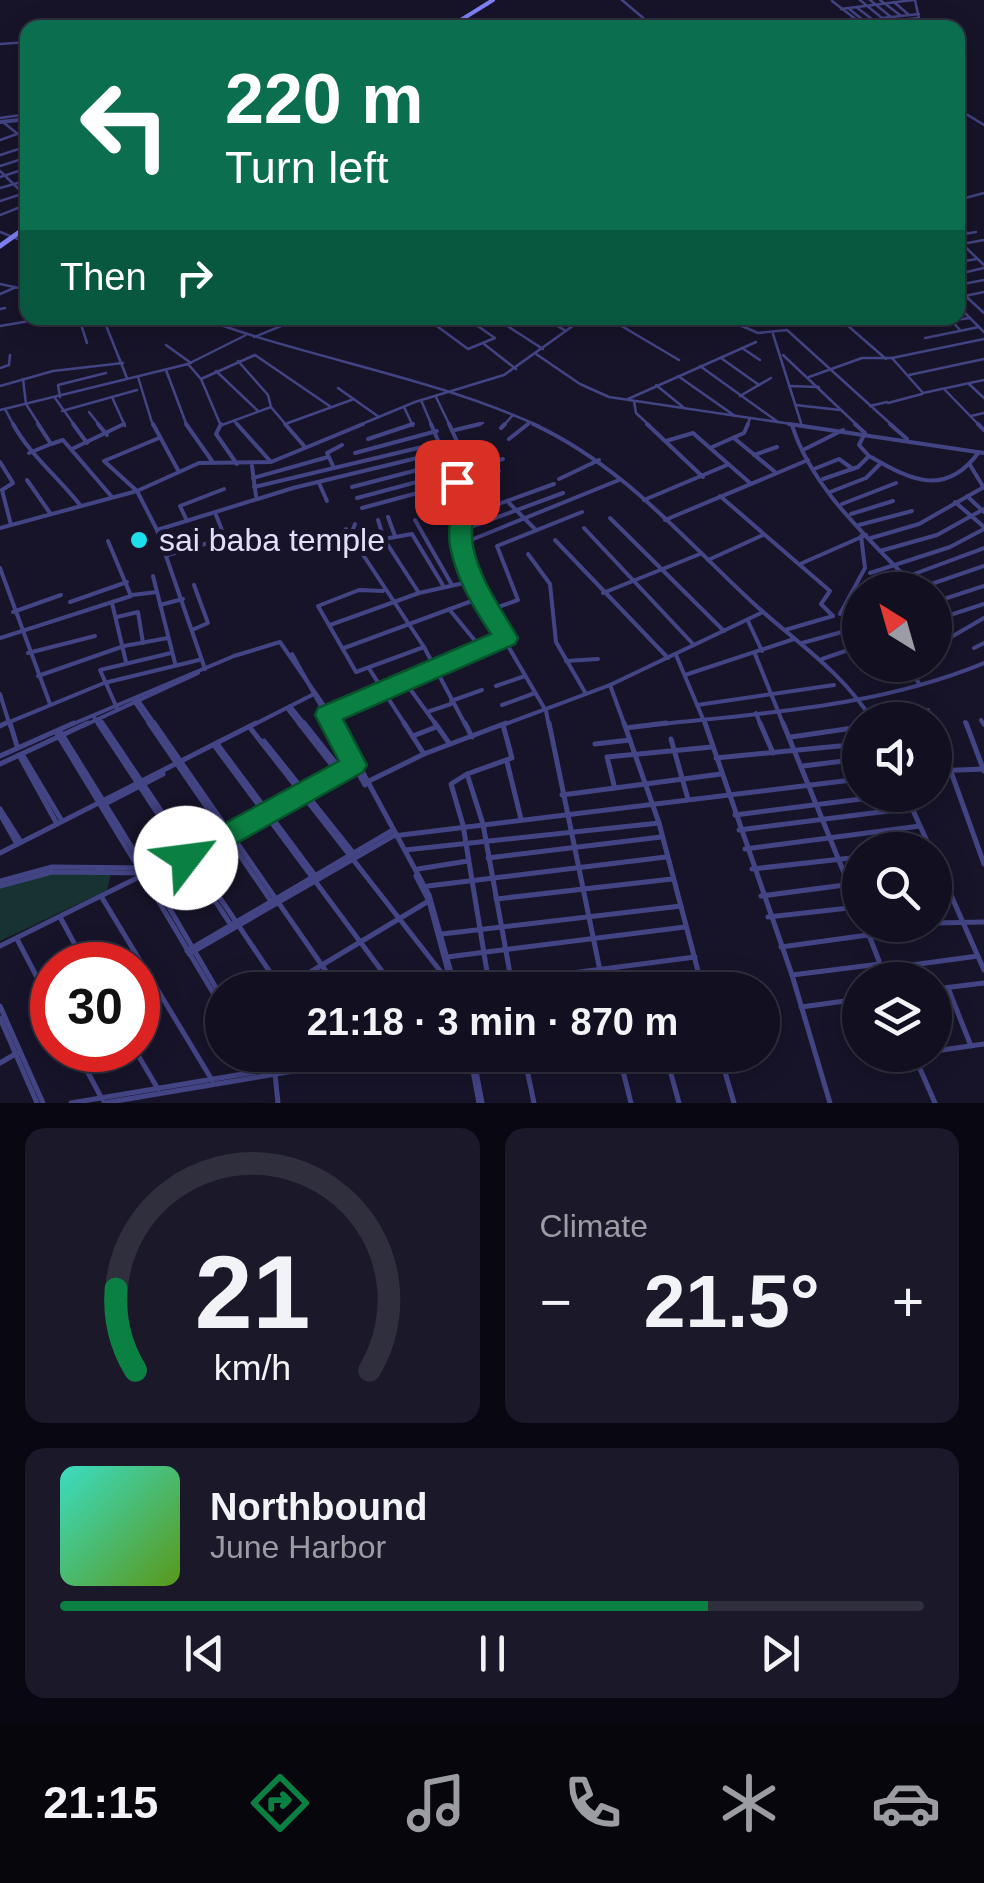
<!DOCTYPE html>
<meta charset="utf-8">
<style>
body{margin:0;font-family:Arial,sans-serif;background:#1a1829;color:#f1f3f6;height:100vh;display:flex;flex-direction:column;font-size:38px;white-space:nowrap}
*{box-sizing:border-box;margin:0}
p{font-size:32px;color:#9c9ca5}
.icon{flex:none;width:55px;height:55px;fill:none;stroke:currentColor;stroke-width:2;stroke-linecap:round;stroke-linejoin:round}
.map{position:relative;height:1103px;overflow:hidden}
.panel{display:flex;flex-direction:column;gap:25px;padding:25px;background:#090812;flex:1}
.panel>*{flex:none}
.top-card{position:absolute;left:20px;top:20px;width:945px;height:305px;border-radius:20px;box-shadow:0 5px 25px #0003,0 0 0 2px #302f3e;background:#0b6e4f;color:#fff;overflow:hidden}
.needle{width:65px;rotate:323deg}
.buttons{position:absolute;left:842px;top:572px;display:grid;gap:20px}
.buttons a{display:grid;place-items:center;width:110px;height:110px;border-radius:50%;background:#110f20;box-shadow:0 5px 25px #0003,0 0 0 2px #302f3e;font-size:50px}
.speed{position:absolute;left:30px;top:942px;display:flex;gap:20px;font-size:50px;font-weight:700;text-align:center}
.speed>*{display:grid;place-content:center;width:130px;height:130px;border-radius:50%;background:#110f20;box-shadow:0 5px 25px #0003,0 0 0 2px #302f3e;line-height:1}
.speed .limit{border:15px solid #d22;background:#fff;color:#111}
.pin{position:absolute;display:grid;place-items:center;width:85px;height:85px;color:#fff;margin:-42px;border-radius:20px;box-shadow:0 5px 15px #0006}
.me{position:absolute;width:110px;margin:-55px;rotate:60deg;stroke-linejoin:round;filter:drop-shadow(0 0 8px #0008)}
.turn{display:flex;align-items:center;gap:35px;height:210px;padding:0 40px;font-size:45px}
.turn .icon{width:130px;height:130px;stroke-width:2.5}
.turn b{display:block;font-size:70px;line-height:85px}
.then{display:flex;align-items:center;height:95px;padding:0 40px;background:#0003;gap:20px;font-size:38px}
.big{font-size:75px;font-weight:700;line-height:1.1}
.panel .card{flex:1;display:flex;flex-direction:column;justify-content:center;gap:15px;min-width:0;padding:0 35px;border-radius:20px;background:#1a1829}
.panel .dial{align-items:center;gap:0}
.dial svg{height:260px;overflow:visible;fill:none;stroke:#302f3e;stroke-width:7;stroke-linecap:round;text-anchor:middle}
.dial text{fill:#f1f3f6;stroke:none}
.song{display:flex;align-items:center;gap:30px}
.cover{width:120px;height:120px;border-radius:15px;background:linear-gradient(135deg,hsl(170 70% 55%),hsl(90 70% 35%))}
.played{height:10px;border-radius:5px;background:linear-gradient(90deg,#0b8043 75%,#302f3e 75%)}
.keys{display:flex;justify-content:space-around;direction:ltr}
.heat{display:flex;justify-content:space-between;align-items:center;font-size:55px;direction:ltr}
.panel .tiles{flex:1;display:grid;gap:25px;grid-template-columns:1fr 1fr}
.card:last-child{grid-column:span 2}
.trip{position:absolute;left:205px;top:972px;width:575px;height:100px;border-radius:50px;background:#110f20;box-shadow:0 5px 25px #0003,0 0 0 2px #302f3e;font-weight:700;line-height:100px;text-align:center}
.tab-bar{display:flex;height:160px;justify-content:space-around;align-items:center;background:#07060d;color:#9c9ca5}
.tab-bar .icon{width:70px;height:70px}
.tab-bar .current{color:#0b8043}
.tab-bar b{font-size:45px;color:#f1f3f6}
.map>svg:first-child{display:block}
.green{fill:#173331}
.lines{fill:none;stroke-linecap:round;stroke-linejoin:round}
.minor-far2{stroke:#434484;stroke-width:2.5}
.minor-far1{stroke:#434484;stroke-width:4}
.minor{stroke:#434484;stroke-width:5}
.tertiary{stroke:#434484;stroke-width:4}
.secondary-far1{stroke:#7f81f3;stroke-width:4}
.secondary{stroke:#7f81f3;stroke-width:5}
.route{fill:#0b8043;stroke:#07532c;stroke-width:2.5}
.poi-dot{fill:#1edee9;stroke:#17142a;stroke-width:4}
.labels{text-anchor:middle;stroke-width:10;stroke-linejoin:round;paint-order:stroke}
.poi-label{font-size:32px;fill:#e1dffc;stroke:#17142a;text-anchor:start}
</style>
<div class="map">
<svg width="984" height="1103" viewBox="0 0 984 1103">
<rect width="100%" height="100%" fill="#17142a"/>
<polygon class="green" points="53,873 111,874 107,890 0,941 0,887"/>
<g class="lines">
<g class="minor-far2">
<polyline points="622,0 655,28"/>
<polyline points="860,0 882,18 919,14"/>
<polyline points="870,0 891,17"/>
<polyline points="880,0 900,15"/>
<polyline points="915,0 921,28"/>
<polyline points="832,1 858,21"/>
<polyline points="894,2 909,15"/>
<polyline points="856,7 872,19"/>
<polyline points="848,8 863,20"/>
<polyline points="841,9 913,0"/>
<polyline points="887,20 896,28"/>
<polyline points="824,28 919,18"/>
<polyline points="0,44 28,42"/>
<polyline points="958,109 984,125"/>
<polyline points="0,118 28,114"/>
<polyline points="4,123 28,142"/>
<polyline points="0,140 28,130"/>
<polyline points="0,155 28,146"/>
<polyline points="0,166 28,157"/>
<polyline points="0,171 28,198"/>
<polyline points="0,177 28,168"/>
<polyline points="0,188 28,180"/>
<polyline points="958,200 984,193"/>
<polyline points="0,201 28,192"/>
<polyline points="0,215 28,204"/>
<polyline points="958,224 967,233"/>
<polyline points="0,232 28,243"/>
<polyline points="958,235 976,232"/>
<polyline points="958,240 984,265"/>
<polyline points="962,244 984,240"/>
<polyline points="958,262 977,259"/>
<polyline points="958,274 984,268"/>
<polyline points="0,284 28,290"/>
<polyline points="958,285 984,280"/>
<polyline points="958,289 984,313"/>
<polyline points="0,294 14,288"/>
<polyline points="965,296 984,292"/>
<polyline points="958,306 984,332"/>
<polyline points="0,309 5,308"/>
<polyline points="79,318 87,343"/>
<polyline points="103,318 127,378"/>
<path d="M 201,318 C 311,359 432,377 539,426"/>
<polyline points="426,318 468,349 495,338 466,318"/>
<polyline points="495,318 543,349"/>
<polyline points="544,318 566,331"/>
<polyline points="608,318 679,360"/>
<polyline points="723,318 758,333 787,330 893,426"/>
<polyline points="839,318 886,359"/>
<polyline points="949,318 961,331"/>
<polyline points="863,322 876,318"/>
<polyline points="221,325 240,318"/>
<polyline points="919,325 970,318"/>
<polyline points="0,326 47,318"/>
<polyline points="773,334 801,423"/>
<polyline points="254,337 301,318"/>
<polyline points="925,338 979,327"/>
<polyline points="484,344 516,369"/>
<polyline points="166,345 191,363"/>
<polyline points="742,348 760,360"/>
<polyline points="536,354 580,384 609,397 805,426"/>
<polyline points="783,355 858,426"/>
<polyline points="721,358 759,385"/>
<polyline points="892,358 923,393 984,380"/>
<polyline points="238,361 268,395 271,407"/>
<polyline points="188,364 201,379 221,426"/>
<polyline points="700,366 778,422"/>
<polyline points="0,368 9,365 10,355"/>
<polyline points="166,370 187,426"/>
<polyline points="216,371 258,411"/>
<polyline points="909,375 984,359"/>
<polyline points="678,376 735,416"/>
<polyline points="138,377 153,426"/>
<polyline points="809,377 862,358 892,358 984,339"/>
<polyline points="23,379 26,404 40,426"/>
<polyline points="201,379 255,355 331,407"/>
<polyline points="969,384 984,398"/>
<polyline points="656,385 683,407"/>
<polyline points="0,386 53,371 123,363"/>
<polyline points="789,386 819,387"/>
<polyline points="338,388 379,417"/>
<polyline points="945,390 980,426"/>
<polyline points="740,396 771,378"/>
<polyline points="60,397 58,385 106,373"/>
<polyline points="112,397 125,426"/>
<polyline points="436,397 450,426"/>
<polyline points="55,398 75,426"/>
<polyline points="628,399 756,342"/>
<polyline points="421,400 432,426"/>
<polyline points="634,401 636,413 650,426"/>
<polyline points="888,403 922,394"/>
<polyline points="795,405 840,410"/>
<polyline points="870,406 887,402"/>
<polyline points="404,407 413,426"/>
<polyline points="5,409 14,426"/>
<polyline points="0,410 188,364 246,335"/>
<polyline points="62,411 137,390"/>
<polyline points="89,412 100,426"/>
<polyline points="971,416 984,413"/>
<polyline points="234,421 239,426"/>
<polyline points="288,423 354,399"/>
<polyline points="222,425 271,407 287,426"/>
<polyline points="357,426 415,402 504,375 584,318"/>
<polyline points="470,426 483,423"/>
<polyline points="503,426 513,415"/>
<polyline points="525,426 530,422"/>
<polyline points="747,426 750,418"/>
</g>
<g class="minor-far1">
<path d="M 13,424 C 30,455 57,476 80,505"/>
<polyline points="38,424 51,444 63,440 112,497"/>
<polyline points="73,424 87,443"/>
<polyline points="98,424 107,435"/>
<polyline points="153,424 179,472"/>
<polyline points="186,424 212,461"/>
<polyline points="221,424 216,434 237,464"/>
<polyline points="237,424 271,462"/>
<polyline points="285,424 305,447"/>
<polyline points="431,424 465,504 460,538 480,598 546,711 549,726"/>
<polyline points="449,424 469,467"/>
<path d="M 533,424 C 622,465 682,537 752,602 C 794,641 841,670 872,720"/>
<polyline points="647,424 703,477"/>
<polyline points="789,424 984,453"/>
<polyline points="890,424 907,439"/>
<polyline points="978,424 984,430"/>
<path d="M 792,425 C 812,490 872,541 917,589"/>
<polyline points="501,428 505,424"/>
<polyline points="455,430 480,424"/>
<polyline points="159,438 104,461 137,491 157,530 205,669"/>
<polyline points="734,438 775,472"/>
<polyline points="368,439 413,424"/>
<polyline points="509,439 528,424"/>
<polyline points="666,441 693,433 750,483"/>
<polyline points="710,448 744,433 748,424"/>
<polyline points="72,449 124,424"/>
<polyline points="803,450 843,430"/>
<polyline points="29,453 51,444"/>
<polyline points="355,453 437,431"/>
<polyline points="754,455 777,447"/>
<path d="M 871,457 C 912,481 946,497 979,452"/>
<polyline points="0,462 13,483 2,490 11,525"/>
<polyline points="970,465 984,488"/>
<polyline points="252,466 256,496"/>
<polyline points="334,468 327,453 342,445"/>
<polyline points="814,469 839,459 853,469"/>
<polyline points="253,478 328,457"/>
<polyline points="559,479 599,460"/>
<polyline points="823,479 858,467 869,456 859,445 865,433 855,424"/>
<polyline points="27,480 50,513"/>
<polyline points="319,483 327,501"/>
<polyline points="254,487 439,443"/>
<polyline points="352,487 448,462"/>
<polyline points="830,492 866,478 881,463"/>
<polyline points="720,496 830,591 821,604 833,616"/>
<polyline points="967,496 984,512"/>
<polyline points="357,498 503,459"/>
<polyline points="644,500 727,465"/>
<polyline points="955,502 984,527"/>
<polyline points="509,503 536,530"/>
<polyline points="842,504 896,483"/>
<polyline points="362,508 499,471"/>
<polyline points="851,514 893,501"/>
<polyline points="465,516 554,484"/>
<polyline points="388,517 395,536"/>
<polyline points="610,518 724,631"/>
<polyline points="378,520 384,539 412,534 444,587"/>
<polyline points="415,520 452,585"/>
<polyline points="665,520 808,460"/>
<polyline points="187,521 180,506 224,489"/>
<polyline points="859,525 912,511"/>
<polyline points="0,528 137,491 199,463 271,462 363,424"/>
<polyline points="584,528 694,645"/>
<polyline points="346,529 424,647 466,726"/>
<polyline points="157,530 293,488 442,452"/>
<polyline points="460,531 563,493"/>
<polyline points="350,537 355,524"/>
<polyline points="871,538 919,524 984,487"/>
<polyline points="384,539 419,593"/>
<polyline points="555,540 668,658"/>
<polyline points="461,544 619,480"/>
<polyline points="880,551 937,535 984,509"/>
<polyline points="528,554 550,584 556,642 586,694"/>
<polyline points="168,555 225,538 216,515"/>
<polyline points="708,560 763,535"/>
<polyline points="800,564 866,535"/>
<polyline points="0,568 50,704"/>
<polyline points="870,573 950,547 984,529"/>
<polyline points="153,576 175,663"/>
<polyline points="906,577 984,548"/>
<polyline points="868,590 905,576"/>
<polyline points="914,590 984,566"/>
<polyline points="383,591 359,590 318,606 356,672 424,647"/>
<polyline points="603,593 700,554"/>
<polyline points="132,595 157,592"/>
<polyline points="70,602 127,582"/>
<polyline points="935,602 984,586"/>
<polyline points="112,603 126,662"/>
<polyline points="160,605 183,599"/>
<polyline points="449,609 481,648"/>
<polyline points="487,611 518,600 497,546 582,512"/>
<polyline points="13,612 61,595"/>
<polyline points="842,613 860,607"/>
<polyline points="840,614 865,568 861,536"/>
<polyline points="117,617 138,612 143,643"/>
<polyline points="935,620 984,604"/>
<polyline points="748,621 762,651"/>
<polyline points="330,625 419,593 473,581"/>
<polyline points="192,630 208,623 194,585"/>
<polyline points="785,630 833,616"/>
<polyline points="935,630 946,640 984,618"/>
<polyline points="0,638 131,596 108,541"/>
<polyline points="802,643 860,627"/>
<polyline points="344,648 480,598"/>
<polyline points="974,648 984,643"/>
<polyline points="28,653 95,636"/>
<polyline points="292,654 332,726"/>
<polyline points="755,654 784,726"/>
<polyline points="676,655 706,726"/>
<polyline points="822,659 860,646"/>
<polyline points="566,661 598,659"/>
<polyline points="907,665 920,685"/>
<polyline points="370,670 406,726"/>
<polyline points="685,675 794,639"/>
<polyline points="38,676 124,646 168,638"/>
<polyline points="405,682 437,726"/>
<polyline points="496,686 525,676"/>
<polyline points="0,694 10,726"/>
<polyline points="137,699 156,726"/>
<polyline points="134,701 151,726"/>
<polyline points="451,701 482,690"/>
<polyline points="502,705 535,693"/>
<polyline points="697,705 834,685"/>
<polyline points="290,706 306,726"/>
<polyline points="117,708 100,670 171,653"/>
<polyline points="287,708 301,726"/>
<polyline points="928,710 932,720"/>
<polyline points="427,712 451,704"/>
<polyline points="332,713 506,637"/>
<polyline points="756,713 761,726"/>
<polyline points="94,717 100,726"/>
<polyline points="100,720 104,726"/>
<polyline points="981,720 984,725"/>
<polyline points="965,722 967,726"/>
<polyline points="0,726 104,683 199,660"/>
<polyline points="68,726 234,656 280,642 338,726"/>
<polyline points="83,726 198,673"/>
<polyline points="251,726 314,694"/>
<polyline points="500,726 610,685"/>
<polyline points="625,726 610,685 763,612"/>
<path d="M 644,726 C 760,713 875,708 984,663"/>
</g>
<g class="minor">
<polyline points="10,723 17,746"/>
<polyline points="98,723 233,928"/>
<polyline points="102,723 282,990"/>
<polyline points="149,723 271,901"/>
<polyline points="154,723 339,990"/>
<polyline points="299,723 338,773"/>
<polyline points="304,723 342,771"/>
<polyline points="331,723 365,785"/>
<polyline points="336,723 429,895 456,990"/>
<polyline points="404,723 424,754"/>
<polyline points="435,723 449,743"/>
<polyline points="465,723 472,737"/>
<polyline points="549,723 604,990"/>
<polyline points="624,723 659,823 703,990"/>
<polyline points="705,723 792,975 830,1103"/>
<polyline points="760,723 773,753"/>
<polyline points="783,723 860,912"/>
<polyline points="966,723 984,771"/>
<polyline points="503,725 512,758 467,774 483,824 513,990"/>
<polyline points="0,726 6,723"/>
<polyline points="935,727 984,864"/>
<polyline points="626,728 666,723"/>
<polyline points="251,729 448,981"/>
<polyline points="60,731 144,867"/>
<polyline points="56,732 138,867"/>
<polyline points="413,736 436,727"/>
<polyline points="791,737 860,727"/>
<polyline points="671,739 688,799"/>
<polyline points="264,741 355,855"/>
<polyline points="595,744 630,740"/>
<polyline points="214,745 396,990"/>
<polyline points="218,745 314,874"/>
<polyline points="22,754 62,821"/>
<polyline points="19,755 57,824"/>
<polyline points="0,756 74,723"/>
<polyline points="716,758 860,744"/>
<polyline points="507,762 521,819"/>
<polyline points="0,764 88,723"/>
<polyline points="803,766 860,759"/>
<polyline points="935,771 983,769"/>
<polyline points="467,774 451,784 463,825 490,990"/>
<polyline points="369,781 424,754 506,723"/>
<polyline points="614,785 607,757 712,747"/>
<polyline points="562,795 721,774"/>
<polyline points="906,795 931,850"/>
<polyline points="105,804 163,774"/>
<polyline points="0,809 21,842"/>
<polyline points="0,814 17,844"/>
<polyline points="735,815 893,795"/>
<polyline points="739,830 912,808"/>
<polyline points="745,849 920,826"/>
<polyline points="405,850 659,823"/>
<polyline points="904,850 929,846"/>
<polyline points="0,853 256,723"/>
<polyline points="488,858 661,837"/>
<polyline points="935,859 984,970"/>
<polyline points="418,869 468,861"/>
<polyline points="752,869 860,857"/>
<polyline points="143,875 222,1008"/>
<polyline points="150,875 222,998"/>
<polyline points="416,876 429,901 453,990"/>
<polyline points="0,881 52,867 149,868 186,858 357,763"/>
<polyline points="0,886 52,872 149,873 193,860 360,767"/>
<polyline points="428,886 666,857"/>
<polyline points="101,896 212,1080"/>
<polyline points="761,896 860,883"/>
<polyline points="935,897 950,895"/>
<polyline points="496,899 672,879"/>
<polyline points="60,917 86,965"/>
<polyline points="768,917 858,907"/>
<polyline points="935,923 984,922"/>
<polyline points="865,925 879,961"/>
<polyline points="867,931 918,925"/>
<polyline points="442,934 681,906"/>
<polyline points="17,939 52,1006"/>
<polyline points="0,946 143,875"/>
<polyline points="781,947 868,935"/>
<polyline points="187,951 393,830"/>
<polyline points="189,954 393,836 860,779"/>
<polyline points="447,957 685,927"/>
<polyline points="882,969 978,956"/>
<polyline points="792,975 880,964"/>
<polyline points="511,981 695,957"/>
<polyline points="948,988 971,1046"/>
<polyline points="282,989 427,902"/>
<polyline points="935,989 984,983"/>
<polyline points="677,990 702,986"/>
<polyline points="0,1006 43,1103"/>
<polyline points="801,1007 860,999"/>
<polyline points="0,1018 37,1103"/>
<polyline points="76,1050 102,1099"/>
<polyline points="135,1050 158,1089"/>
<polyline points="935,1051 984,1044"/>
<polyline points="251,1055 261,1072"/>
<polyline points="258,1055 269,1072"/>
<polyline points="470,1055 479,1103"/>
<polyline points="473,1055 482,1103"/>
<polyline points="524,1055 534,1103"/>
<polyline points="568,1055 570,1069"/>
<polyline points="619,1055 631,1103"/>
<polyline points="720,1055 734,1103"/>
<polyline points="914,1055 935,1103"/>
<polyline points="0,1063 17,1053"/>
<polyline points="668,1063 679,1103"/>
<polyline points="275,1074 278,1103"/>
<polyline points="71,1103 356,1055"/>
<polyline points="104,1103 389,1055"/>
</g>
<polyline class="tertiary" points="0,122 28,119"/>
<polyline class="secondary-far1" points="448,28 493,0"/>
<polyline class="secondary" points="0,246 28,226"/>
</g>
<path class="route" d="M 457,476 L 465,478 C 481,506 468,519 473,546 C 480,581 501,608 518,638 L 515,644 L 343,719 L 367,765 L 363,772 L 196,866 L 186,870 L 176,866 L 172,858 L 176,850 L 339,761 L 315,715 L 318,708 L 491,634 C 473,607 456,578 450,546 C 446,522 456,509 446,482 Z"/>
<circle class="poi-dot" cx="139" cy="540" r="10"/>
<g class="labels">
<g class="poi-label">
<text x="159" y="551">sai baba temple</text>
</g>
</g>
</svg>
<div class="buttons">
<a><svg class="needle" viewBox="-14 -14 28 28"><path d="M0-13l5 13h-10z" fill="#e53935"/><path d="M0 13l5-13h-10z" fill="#9c9ca5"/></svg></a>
<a><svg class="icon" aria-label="sound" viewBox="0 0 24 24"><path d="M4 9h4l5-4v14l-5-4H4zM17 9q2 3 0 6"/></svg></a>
<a><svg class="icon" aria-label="search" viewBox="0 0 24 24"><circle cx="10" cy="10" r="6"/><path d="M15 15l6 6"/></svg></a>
<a><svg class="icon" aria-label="layers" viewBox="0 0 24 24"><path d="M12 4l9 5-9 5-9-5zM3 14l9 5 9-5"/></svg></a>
</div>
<div class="speed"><div class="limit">30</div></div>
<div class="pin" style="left:457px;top:482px;background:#d93025"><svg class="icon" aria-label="arrive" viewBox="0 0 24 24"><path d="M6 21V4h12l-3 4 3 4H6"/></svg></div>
<svg class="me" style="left:186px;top:858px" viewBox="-20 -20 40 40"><circle r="19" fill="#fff"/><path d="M0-13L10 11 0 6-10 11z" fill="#0b8043"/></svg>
<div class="trip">21:18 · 3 min · 870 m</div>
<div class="top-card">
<div class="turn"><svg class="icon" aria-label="left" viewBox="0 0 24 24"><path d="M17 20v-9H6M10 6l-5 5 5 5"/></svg><div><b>220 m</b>Turn left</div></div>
<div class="then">Then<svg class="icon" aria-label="right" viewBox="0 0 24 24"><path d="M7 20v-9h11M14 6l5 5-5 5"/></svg></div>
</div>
</div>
<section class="panel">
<div class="tiles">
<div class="card dial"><svg viewBox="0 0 100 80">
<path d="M14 69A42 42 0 1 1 86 69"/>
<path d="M14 69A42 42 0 0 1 8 44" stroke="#0b8043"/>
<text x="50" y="56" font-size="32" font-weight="700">21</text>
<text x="50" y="72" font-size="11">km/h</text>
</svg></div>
<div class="card"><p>Climate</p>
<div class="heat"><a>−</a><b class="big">21.5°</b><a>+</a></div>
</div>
<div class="card">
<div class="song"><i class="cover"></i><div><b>Northbound</b><p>June Harbor</p></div></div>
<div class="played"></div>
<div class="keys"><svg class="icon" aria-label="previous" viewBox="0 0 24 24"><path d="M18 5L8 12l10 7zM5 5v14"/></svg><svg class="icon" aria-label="pause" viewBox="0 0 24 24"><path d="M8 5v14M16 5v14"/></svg><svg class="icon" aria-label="next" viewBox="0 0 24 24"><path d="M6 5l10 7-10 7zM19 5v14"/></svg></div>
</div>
</div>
</section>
<nav class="tab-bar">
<b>21:15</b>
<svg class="icon current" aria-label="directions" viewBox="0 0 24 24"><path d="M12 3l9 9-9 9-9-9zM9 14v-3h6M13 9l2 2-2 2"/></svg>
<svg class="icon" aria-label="music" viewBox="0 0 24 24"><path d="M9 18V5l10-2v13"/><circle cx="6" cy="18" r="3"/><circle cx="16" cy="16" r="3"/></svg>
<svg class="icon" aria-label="phone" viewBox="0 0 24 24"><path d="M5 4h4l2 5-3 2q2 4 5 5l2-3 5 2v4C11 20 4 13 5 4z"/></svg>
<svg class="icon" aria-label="climate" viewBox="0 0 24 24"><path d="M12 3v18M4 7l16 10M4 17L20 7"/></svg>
<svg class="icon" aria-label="car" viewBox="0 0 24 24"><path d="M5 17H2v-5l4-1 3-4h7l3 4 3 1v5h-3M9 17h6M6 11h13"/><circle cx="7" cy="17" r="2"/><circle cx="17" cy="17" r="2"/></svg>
</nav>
